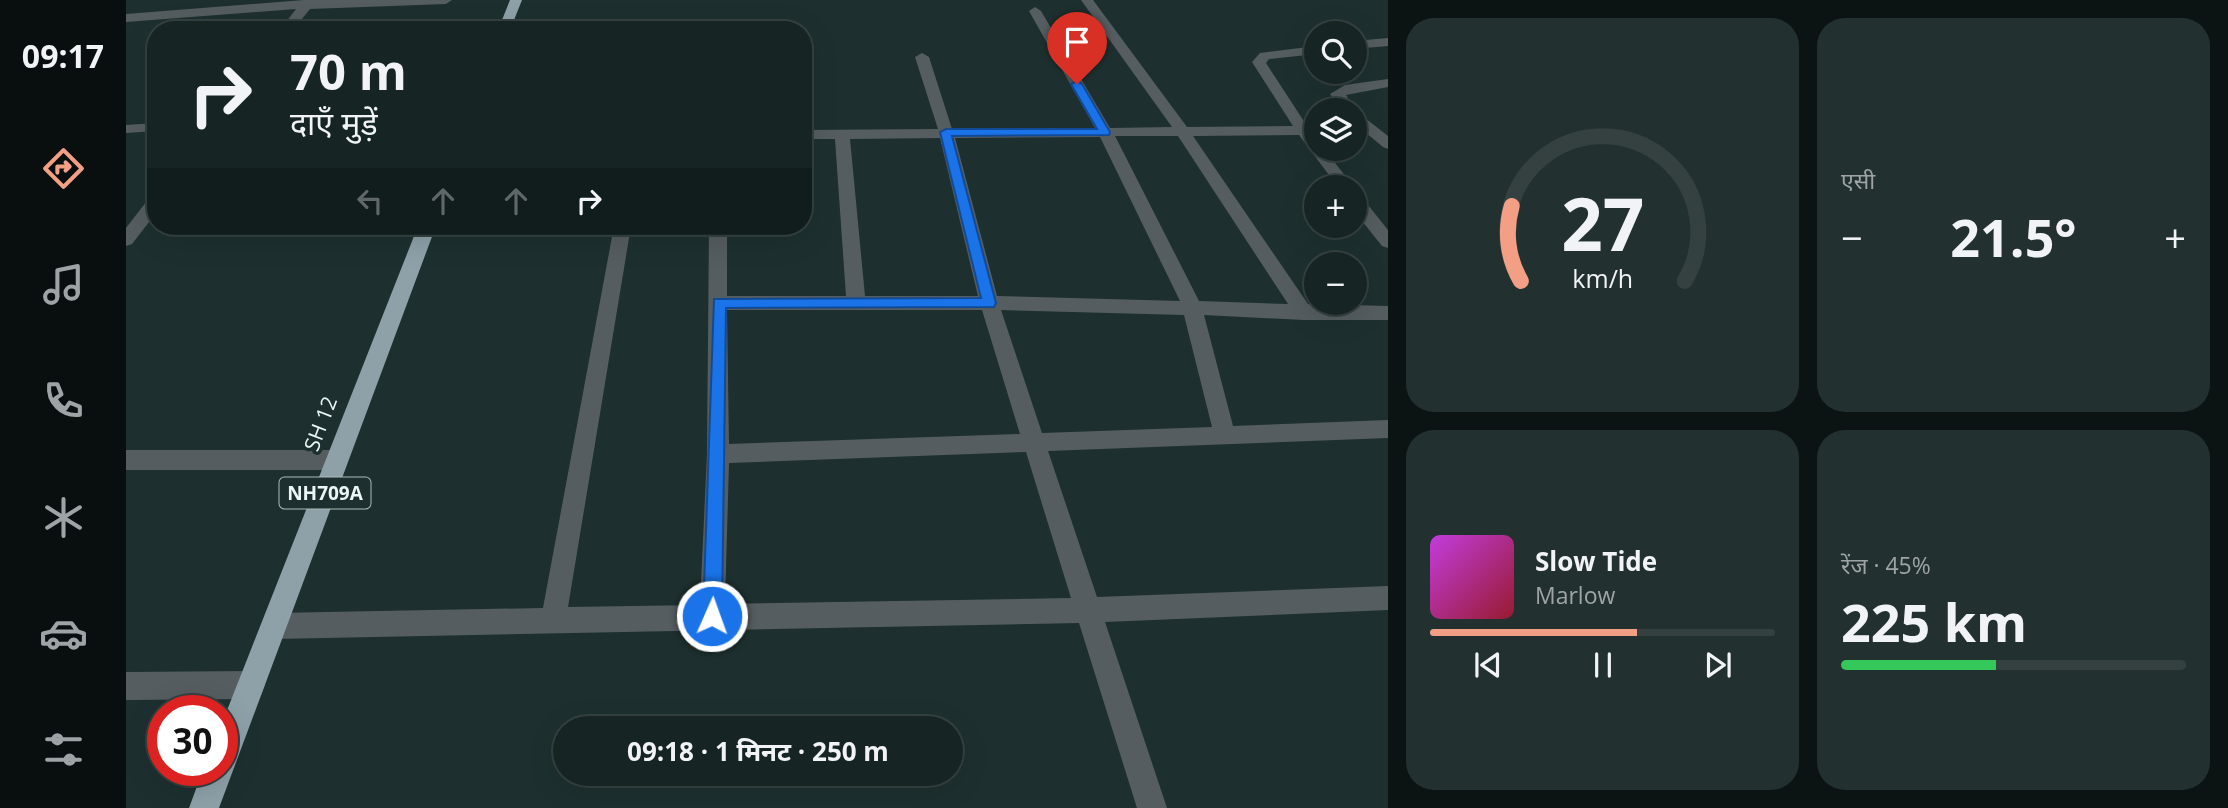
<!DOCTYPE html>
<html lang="hi">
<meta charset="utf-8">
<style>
body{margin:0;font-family:"Open Sans","Noto Sans Devanagari",sans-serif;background:#233030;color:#f1f3f6;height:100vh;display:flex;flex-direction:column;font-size:26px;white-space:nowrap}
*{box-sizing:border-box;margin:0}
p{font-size:23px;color:#9ea4a6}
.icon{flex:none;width:38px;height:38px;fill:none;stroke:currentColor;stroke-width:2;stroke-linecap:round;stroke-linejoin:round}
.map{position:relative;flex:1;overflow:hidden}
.sheet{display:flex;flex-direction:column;gap:18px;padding:18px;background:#0c1413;width:840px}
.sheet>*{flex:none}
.banner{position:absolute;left:21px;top:21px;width:665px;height:214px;border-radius:28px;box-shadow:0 7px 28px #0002,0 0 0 2px #354141;background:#162423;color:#f1f3f6;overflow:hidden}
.buttons{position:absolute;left:1178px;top:21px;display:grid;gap:14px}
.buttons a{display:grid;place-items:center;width:63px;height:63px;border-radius:50%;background:#162423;box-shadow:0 7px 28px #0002,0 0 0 2px #354141;font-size:35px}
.speed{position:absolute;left:21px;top:695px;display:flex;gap:14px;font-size:35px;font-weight:700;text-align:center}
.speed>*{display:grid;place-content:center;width:91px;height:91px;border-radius:50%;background:#162423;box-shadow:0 7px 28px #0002,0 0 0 2px #354141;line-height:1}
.speed .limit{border:10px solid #d22;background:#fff;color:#111}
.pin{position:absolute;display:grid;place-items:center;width:60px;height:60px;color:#fff;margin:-72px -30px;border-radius:50% 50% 50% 0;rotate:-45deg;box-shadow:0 0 7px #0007}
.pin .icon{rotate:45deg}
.me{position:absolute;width:77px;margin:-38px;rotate:2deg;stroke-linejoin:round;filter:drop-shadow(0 0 5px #0008)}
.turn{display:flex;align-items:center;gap:24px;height:147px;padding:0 28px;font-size:32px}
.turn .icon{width:91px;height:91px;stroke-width:2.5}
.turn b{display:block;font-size:49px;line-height:60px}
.lanes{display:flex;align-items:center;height:66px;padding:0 28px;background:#0003;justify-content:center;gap:35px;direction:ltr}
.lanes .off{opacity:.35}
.big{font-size:52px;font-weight:700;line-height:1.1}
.sheet .widget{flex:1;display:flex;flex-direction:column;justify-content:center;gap:10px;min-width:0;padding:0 24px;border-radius:28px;background:#233030}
.sheet .dial{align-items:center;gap:0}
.dial svg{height:182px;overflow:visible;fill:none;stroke:#354141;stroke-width:7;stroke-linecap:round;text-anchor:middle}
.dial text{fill:#f1f3f6;stroke:none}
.song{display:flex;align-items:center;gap:21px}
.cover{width:84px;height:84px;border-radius:10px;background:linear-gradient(135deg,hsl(290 70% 55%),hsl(350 70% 35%))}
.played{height:7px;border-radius:4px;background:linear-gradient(90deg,#f39f86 60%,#354141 60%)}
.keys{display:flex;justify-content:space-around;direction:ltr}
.heat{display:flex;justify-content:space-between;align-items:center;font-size:38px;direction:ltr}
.charge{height:10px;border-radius:5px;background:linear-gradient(90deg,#34c759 45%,#354141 0)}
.sheet .tiles{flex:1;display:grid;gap:18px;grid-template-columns:repeat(2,1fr)}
.trip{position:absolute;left:427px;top:716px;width:410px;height:70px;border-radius:35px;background:#162423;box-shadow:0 7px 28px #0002,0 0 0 2px #354141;font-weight:700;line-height:70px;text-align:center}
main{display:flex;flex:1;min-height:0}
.tab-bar{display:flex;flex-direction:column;width:126px;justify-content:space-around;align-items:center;background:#090e0e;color:#9ea4a6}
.tab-bar .icon{width:49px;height:49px}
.tab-bar .current{color:#f39f86}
.tab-bar b{font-size:32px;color:#f1f3f6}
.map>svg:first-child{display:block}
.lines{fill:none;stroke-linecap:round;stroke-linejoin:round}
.street{fill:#565d61;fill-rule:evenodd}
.highway{fill:#8ea1a9;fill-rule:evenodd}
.route{fill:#1a73e8;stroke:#114b97;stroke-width:2}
.labels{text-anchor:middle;stroke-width:7;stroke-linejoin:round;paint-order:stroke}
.shield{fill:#1d302f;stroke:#adbbba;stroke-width:2}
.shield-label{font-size:19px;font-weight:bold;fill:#ebf7f6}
.street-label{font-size:21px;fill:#ebf7f6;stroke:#1d302f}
</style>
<main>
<nav class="tab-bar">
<b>09:17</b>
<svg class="icon current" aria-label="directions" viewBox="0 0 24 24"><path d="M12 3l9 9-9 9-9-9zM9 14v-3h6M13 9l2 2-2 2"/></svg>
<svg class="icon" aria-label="music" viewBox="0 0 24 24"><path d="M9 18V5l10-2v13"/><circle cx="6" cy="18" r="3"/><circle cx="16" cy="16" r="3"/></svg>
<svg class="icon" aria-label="phone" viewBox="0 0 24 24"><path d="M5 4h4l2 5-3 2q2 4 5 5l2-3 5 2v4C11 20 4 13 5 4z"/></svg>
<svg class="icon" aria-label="climate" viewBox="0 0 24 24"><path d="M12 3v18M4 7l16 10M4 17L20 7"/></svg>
<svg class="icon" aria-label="car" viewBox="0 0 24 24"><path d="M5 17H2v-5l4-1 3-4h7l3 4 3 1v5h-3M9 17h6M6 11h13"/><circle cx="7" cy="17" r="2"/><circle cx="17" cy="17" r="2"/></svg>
<svg class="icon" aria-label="filters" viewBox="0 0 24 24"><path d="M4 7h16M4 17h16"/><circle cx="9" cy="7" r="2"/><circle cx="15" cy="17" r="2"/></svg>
</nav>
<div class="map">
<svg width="1262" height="808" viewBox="0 0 1262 808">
<rect width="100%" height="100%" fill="#1d302f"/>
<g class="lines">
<g class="street">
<polygon points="178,0 326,0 320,4 184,9 167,30 154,30 170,9 0,22 0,14"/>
<path d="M 955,0 L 967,0 L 1061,127 L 1167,126 L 1126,62 L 1134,53 L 1190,46 L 1190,54 L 1143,59 L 1140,63 L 1181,126 L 1190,126 L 1190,134 L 1188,134 L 1190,149 L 1198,149 L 1228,187 L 1212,187 L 1173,135 L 1067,136 L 1182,304 L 1262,306 L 1262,320 L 1178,320 L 1078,315 L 1107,426 L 1262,420 L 1262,438 L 922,451 L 971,597 L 1262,586 L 1262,610 L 979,622 L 1041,808 L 1011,808 L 953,623 L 148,639 L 139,635 L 135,626 L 139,617 L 148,613 L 417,608 L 488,226 L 505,226 L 442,607 L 574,605 L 581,454 L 583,226 L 601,226 L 601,296 L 720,296 L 709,139 L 677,139 L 677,130 L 812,129 L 789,57 L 796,53 L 803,57 L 826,129 L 969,128 L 903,11 L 909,7 L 915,11 L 984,128 L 1046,127 ZM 989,136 L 1052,136 L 1162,304 L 1073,301 ZM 974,137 L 1054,301 L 871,296 L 829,138 ZM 814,138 L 852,296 L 739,296 L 724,139 ZM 601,310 L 856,310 L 894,434 L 603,444 ZM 875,310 L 1058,315 L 1086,427 L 916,433 ZM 900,452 L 945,598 L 599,604 L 603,463 Z"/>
<polygon points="253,25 259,29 246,30"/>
<polygon points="1262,38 1262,46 1228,49 1228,41"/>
<polygon points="1262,79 1262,87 1220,95 1230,111 1262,136 1262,149 1257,147 1228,123 1228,110 1217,110 1204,94 1219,85"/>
<polygon points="30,123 30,131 0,133 0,125"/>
<polygon points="1228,194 1234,195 1262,230 1262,248 1256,246 1228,211"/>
<polygon points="30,196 30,213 6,244 0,246 0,228 24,197"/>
<polygon points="0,450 211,450 219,453 222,460 219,467 211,470 0,470"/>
<polygon points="125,671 135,675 139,685 135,695 125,699 0,700 0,672"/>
</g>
<g class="highway">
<polygon points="384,0 396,0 384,30 372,30"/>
<polygon points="292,226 310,226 93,808 63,808 77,770 96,770 96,723"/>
</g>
</g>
<polygon class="route" points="951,81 956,84 984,132 983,135 826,136 870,303 868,307 600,308 596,616 593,623 586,626 580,623 577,616 588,299 855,298 814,132 820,129 971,129 945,84"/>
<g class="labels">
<rect class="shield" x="153.5" y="477.5" width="91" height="31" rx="5"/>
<g class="shield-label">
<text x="199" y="500">NH709A</text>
</g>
<g class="street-label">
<text transform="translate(195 424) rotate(-69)" y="7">SH 12</text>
</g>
</g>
</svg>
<div class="buttons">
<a><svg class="icon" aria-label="search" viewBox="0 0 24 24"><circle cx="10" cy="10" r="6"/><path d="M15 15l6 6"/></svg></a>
<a><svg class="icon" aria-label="layers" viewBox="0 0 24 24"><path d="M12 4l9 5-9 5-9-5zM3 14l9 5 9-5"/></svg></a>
<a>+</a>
<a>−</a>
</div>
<div class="speed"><div class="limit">30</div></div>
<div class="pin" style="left:951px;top:84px;background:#d93025"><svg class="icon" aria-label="arrive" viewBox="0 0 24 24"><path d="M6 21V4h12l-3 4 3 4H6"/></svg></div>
<svg class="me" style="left:586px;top:616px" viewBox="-20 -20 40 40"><circle r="17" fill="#1a73e8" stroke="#fff" stroke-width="3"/><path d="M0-11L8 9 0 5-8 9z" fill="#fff"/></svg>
<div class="trip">09:18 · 1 मिनट · 250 m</div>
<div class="banner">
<div class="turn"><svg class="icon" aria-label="right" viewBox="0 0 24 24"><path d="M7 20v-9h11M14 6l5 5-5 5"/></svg><div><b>70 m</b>दाएँ मुड़ें</div></div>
<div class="lanes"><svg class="icon off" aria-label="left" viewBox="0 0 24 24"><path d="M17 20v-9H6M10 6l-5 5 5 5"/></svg><svg class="icon off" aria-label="ahead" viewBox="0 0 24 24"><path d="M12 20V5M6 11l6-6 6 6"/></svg><svg class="icon off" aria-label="ahead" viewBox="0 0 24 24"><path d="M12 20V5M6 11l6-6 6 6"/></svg><svg class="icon" aria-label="right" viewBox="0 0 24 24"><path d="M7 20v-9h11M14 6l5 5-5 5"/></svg></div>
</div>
</div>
<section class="sheet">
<div class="tiles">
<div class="widget dial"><svg viewBox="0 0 100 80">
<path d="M14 69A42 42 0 1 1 86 69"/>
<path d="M14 69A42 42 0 0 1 10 36" stroke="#f39f86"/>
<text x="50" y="56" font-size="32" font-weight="700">27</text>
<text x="50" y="72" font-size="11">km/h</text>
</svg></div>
<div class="widget"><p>एसी</p>
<div class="heat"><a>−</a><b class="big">21.5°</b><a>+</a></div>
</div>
<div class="widget">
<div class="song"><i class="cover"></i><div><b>Slow Tide</b><p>Marlow</p></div></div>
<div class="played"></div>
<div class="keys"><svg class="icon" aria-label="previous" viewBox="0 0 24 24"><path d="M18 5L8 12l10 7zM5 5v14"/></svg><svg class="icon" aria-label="pause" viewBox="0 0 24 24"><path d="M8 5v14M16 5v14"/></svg><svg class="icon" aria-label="next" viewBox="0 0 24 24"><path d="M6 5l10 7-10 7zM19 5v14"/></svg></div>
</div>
<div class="widget"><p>रेंज · 45%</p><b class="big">225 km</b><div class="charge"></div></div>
</div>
</section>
</main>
